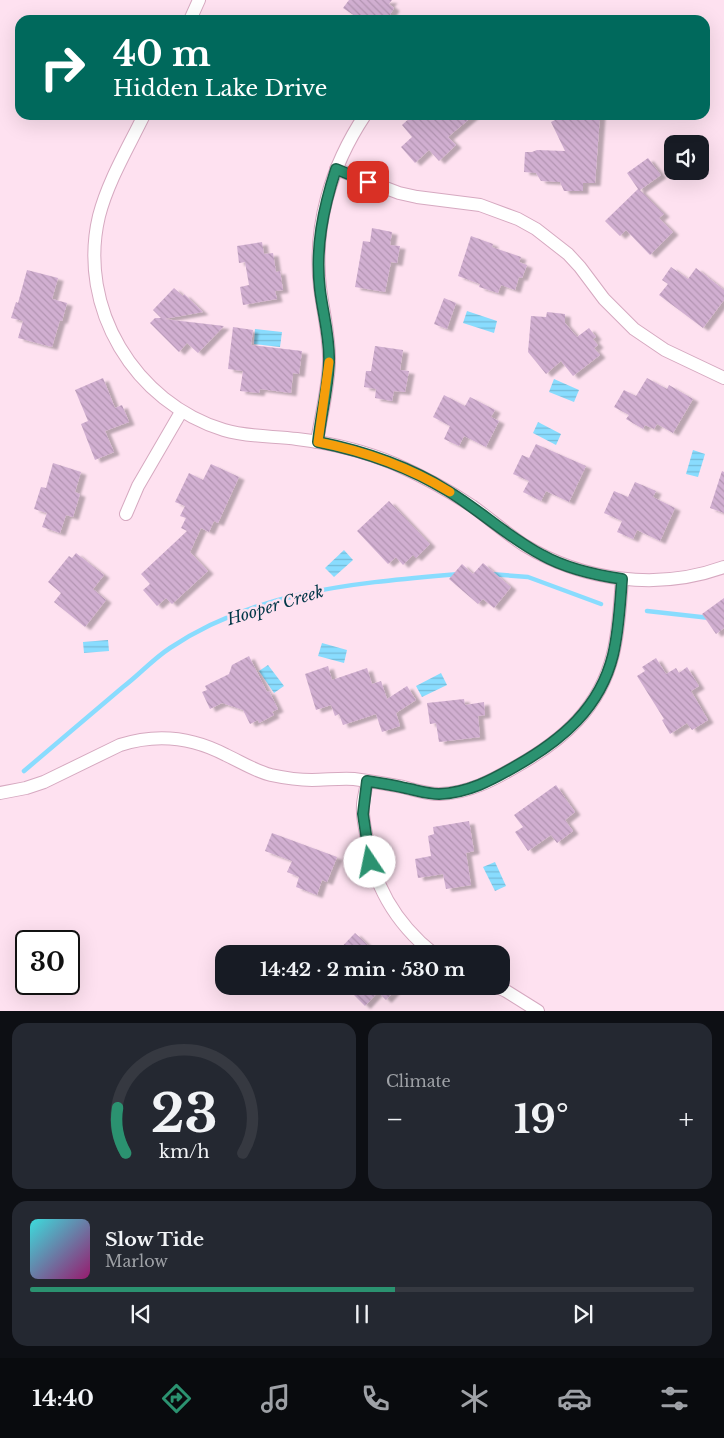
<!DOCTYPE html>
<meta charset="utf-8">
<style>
body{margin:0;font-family:"Libre Baskerville",serif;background:#242831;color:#f1f3f6;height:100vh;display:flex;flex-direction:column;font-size:19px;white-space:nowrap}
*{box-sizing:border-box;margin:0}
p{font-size:16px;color:#9ea1a6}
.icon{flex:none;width:28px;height:28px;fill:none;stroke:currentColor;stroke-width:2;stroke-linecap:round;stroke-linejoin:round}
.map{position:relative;height:1011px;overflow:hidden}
.details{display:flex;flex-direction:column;gap:12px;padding:12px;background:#0d0f14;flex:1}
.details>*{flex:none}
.top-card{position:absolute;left:15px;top:15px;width:695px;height:105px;border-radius:15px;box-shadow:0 5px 20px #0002;background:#00695c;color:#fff;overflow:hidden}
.buttons{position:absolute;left:664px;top:135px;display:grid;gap:10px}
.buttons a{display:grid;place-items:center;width:45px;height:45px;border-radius:10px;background:#171b24;box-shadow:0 5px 20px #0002;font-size:25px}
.speed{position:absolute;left:15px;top:930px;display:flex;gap:10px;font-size:25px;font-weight:700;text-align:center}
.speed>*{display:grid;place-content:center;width:65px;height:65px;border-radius:50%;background:#171b24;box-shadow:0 5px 20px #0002;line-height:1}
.speed .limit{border:2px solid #111;border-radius:8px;background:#fff;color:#111}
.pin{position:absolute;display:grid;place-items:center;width:42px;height:42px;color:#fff;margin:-21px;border-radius:10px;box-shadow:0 2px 8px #0006}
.me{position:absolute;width:55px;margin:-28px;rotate:349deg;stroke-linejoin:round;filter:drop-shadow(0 0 4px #0008)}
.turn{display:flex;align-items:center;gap:18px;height:105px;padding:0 15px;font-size:22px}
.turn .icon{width:65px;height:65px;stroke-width:2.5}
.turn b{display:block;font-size:35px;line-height:42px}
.big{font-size:38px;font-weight:700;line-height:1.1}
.details .card{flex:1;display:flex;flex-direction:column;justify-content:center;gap:8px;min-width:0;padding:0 18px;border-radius:15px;background:#242831}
.details .dial{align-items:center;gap:0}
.dial svg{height:130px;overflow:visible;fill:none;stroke:#363941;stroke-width:7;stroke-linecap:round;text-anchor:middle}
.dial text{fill:#f1f3f6;stroke:none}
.song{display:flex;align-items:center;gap:15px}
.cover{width:60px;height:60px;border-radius:8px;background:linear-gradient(135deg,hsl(180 70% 55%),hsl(320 70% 35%))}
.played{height:5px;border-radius:2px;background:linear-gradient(90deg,#2b9270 55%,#363941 55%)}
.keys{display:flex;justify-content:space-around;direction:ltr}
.heat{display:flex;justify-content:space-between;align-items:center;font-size:28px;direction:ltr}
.details .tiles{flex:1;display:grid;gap:12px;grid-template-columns:1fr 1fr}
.card:last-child{grid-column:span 2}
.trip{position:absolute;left:215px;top:945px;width:295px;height:50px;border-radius:15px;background:#171b24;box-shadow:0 5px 20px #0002;font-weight:700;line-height:50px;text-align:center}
.tab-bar{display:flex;height:80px;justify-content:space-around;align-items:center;background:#090b0e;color:#9ea1a6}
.tab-bar .icon{width:35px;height:35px}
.tab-bar .active{color:#2b9270}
.tab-bar b{font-size:22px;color:#f1f3f6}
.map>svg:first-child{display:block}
.water{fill:url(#water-rules)}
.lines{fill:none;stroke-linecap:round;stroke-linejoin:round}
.stream{stroke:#89dcfe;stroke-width:4.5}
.building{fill:url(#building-back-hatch);filter:url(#shadow)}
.minor-casing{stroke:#d6a9c0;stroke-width:14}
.minor{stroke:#fff;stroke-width:12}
.route-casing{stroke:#1c5f49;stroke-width:12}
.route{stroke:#2b9270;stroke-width:9}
.slow{stroke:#f59e0b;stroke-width:9}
.labels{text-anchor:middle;stroke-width:5;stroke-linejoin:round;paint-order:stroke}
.water-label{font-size:16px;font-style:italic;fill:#003647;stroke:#fee1f0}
</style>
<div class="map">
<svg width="724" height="1011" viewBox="0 0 724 1011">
<defs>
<pattern id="water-rules" width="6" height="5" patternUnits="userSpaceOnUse" patternTransform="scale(1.25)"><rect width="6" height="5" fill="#89dcfe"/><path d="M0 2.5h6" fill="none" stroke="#75bbd8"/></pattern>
<pattern id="building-back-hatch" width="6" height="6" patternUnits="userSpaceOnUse" patternTransform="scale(1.25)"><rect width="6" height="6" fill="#d1afd1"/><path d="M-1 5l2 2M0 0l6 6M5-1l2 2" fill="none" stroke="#b395b2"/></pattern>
<filter id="shadow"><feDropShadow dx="5.5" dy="3" stdDeviation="1" flood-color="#0004"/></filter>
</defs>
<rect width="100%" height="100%" fill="#fee1f0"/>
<g class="water">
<polygon points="467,311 497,321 494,333 463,323"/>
<polygon points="255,329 282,332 280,347 254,344"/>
<polygon points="554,379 579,390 574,402 549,392"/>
<polygon points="538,422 561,434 556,445 533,433"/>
<polygon points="693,450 705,454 698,477 686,474"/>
<polygon points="344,550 353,560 334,577 325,568"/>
<polygon points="108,640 109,651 84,653 83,642"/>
<polygon points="322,643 347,650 344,663 318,656"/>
<polygon points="268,665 284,686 274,693 259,671"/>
<polygon points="441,673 447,685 422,697 416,686"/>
<polygon points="495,862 506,886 495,891 483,867"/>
</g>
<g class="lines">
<g class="stream">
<polyline points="490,574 528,577 601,604"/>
<polyline points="647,611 710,618"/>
<path d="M 24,771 C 57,743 90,715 123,687 C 139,675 153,659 170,648 C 257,590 357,583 458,574"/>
</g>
</g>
<g class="building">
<polygon points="349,0 392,0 389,4 394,8 387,20 361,20 343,8"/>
<polygon points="413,115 474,115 448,137 456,145 439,161 429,150 415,163 401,147 412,137 402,125"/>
<polygon points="565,115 600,115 595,183 583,183 583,191 564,191 560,182 541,181 536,173 524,172 525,152 532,152 537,150 565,151 551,122"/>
<polygon points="648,158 661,175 640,190 664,214 659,218 673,232 650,255 626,230 620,236 605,221 638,189 627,173"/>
<polygon points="372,228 392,232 390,245 400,246 397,263 391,262 385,292 355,287 363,241 370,242"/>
<polygon points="471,236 493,244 492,247 521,257 519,262 527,265 522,278 519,277 515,290 501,285 498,293 479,287 480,284 458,276"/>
<polygon points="262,242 264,254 273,253 276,272 280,271 283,290 275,291 277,299 243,305 240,287 249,285 245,262 239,263 237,246"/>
<polygon points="671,267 688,279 696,268 724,290 724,300 703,328 659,295 668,284 662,280"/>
<polygon points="27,270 58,278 52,299 67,303 62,321 60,320 52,347 18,338 23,321 11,318 16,302 18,303"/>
<polygon points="174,288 183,296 184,294 203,312 164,319 224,326 198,353 187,343 179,352 150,323 155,318 161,318 153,310"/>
<polygon points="444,298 456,303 447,329 434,324"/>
<polygon points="547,312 565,314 565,323 577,337 589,328 596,337 593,339 598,345 594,348 600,355 573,376 561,361 546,374 528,352 531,316 546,317"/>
<polygon points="233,327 253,330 251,345 302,351 299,374 293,373 291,393 260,389 259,393 240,391 243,371 228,369"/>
<polygon points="375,346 403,350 400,370 409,371 405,392 394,391 392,401 375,398 376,389 364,387 366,371 371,371"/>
<polygon points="103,378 115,408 122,405 129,422 105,431 114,452 95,460 81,424 88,421 75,390"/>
<polygon points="647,378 667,389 669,385 693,399 673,433 657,424 654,429 645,425 643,429 626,419 629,415 614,407 624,390 636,396"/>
<polygon points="444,395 465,406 470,397 495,410 491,417 499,421 486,447 464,436 459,446 444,439 450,426 433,417"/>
<polygon points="536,444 586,466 569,502 546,491 541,501 523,492 529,481 513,474 522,455 529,458"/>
<polygon points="53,463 81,472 75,492 80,494 73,517 66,515 60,533 42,527 47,513 34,509 41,487 46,488"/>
<polygon points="211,464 239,477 218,523 214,521 209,532 201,528 190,552 208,571 172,604 166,598 157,606 143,590 150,584 141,574 187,531 181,528 186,518 180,516 185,506 175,502 189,473 203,480"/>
<polygon points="722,471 724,472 724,513 710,508"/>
<polygon points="635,482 656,491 653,497 675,508 660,541 637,530 633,539 617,532 622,521 604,513 614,491 628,497"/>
<polygon points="389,501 430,544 416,558 413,555 403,565 396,557 388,564 357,531"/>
<polygon points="76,553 104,575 93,589 106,600 85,627 54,602 61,593 48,582 69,556 72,558"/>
<polygon points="483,563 511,587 494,608 483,599 478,604 449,579 462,564 473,574"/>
<polygon points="724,598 724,628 716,634 702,614"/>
<polygon points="249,656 267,692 269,691 278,709 272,712 274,715 259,723 258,720 250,724 243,710 222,703 210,709 202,692 207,690 205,686 229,674 232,665"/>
<polygon points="656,658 666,674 676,668 679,673 687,667 699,686 691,691 708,720 692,730 687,723 670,734 662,720 664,719 637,676 645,671 642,667"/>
<polygon points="328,666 332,680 367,668 372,684 381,681 387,699 407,686 416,700 396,713 400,726 382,732 376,714 343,725 339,714 335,716 331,705 316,710 305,674"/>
<polygon points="464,699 465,705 484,702 485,715 478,716 480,737 439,742 436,723 430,724 427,703"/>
<polygon points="556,785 575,812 565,820 573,831 557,843 551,835 528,851 515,832 523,827 514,815"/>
<polygon points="469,821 474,851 466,853 471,885 446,889 443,874 418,878 415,859 431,856 428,836 434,834 433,827"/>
<polygon points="272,833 337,857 327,882 322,880 317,895 296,887 299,877 287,872 292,861 265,851"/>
<polygon points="355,933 371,948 365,954 335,954"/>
<polygon points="345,986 399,986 386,1000 378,992 365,1006"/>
</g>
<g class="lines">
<g class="minor-casing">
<g id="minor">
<polyline points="190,20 199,0"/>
<path d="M 144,115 C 128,148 108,181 99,216 C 77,308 135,403 224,430 C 247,437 273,436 297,439 C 331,443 364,451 395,464 C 422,476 448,490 472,506 C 490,519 506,533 524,545 C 583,581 658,591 724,567"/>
<polyline points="336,169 399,193 417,197 480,205 518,219 536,229 568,254 580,267 604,299 634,329 665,350 724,378"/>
<path d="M 317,442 C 321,416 328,389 329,363 C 330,338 323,312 320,287 C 313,226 331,166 365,115"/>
<polyline points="126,514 138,486 181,412"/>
<path d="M 367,781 C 366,789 364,796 363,804 C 362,814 364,824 366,834 C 372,883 395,923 434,954"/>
<path d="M 0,793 L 26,788 L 44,782 L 120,745 C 157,733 192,737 226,755 C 241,762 255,771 271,775 C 285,778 298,780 312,780 C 326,780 340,778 354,779 C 370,781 387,784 403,787 C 415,790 426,794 440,794 C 469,793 493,780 517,766 C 563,740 600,708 613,654 C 619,630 620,604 622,579"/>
<polyline points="495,986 506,991 538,1011"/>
</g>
</g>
<use href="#minor" class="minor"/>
</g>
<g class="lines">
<g class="route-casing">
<path id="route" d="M 368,182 L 336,169 C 323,209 315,248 320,290 C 323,314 330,338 329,362 C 328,388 321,415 318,442 C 363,451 408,466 448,491 C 481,511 509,538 542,555 C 567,569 595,575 622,579 C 620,604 619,630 613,655 C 600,708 562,740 516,766 C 492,780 468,793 439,794 C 427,794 416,790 405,788 C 393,785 380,783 367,781 L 363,814 L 370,862"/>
</g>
<use href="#route" class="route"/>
<path class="slow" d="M 329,362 L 318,442 C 364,451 409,467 450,492"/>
</g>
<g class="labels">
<g class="water-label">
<text transform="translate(275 605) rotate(-17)" y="6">Hooper Creek</text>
</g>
</g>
</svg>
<div class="buttons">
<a><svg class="icon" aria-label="sound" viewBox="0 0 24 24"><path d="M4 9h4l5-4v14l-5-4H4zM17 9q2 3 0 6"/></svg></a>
</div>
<div class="speed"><div class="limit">30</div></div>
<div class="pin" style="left:368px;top:182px;background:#d93025"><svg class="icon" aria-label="arrive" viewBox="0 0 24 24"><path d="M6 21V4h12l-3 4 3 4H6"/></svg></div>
<svg class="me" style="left:370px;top:862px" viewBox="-20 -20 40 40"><circle r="19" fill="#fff"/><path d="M0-13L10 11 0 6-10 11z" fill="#2b9270"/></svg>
<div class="trip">14:42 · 2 min · 530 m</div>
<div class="top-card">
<div class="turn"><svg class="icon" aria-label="right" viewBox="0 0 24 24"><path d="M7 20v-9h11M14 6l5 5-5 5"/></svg><div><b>40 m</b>Hidden Lake Drive</div></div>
</div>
</div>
<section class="details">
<div class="tiles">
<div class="card dial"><svg viewBox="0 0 100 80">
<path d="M14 69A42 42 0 1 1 86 69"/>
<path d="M14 69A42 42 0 0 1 9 41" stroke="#2b9270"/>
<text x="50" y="56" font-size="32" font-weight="700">23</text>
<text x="50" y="72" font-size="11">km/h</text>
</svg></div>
<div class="card"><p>Climate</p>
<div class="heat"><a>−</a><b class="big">19°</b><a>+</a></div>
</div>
<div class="card">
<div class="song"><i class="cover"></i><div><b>Slow Tide</b><p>Marlow</p></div></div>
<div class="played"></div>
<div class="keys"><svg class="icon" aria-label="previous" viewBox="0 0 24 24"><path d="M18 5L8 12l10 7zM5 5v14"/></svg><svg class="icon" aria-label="pause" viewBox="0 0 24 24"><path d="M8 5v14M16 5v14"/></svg><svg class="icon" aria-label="next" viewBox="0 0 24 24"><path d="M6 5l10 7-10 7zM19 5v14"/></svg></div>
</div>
</div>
</section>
<nav class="tab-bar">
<b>14:40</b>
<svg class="icon active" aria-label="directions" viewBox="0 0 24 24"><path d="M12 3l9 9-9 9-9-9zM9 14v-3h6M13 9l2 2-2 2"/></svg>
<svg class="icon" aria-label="music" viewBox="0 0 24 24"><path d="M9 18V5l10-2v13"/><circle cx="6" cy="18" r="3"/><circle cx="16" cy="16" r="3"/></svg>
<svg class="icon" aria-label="phone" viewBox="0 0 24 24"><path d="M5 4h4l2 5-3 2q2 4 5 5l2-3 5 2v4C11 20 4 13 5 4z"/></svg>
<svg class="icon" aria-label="climate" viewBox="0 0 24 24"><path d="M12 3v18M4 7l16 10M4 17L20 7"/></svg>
<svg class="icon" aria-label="car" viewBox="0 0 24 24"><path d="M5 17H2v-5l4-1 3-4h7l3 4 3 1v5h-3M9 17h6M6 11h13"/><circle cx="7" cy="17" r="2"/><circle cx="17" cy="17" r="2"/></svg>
<svg class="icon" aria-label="filters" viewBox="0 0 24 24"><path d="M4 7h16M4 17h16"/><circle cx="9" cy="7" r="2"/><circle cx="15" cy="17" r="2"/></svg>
</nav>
